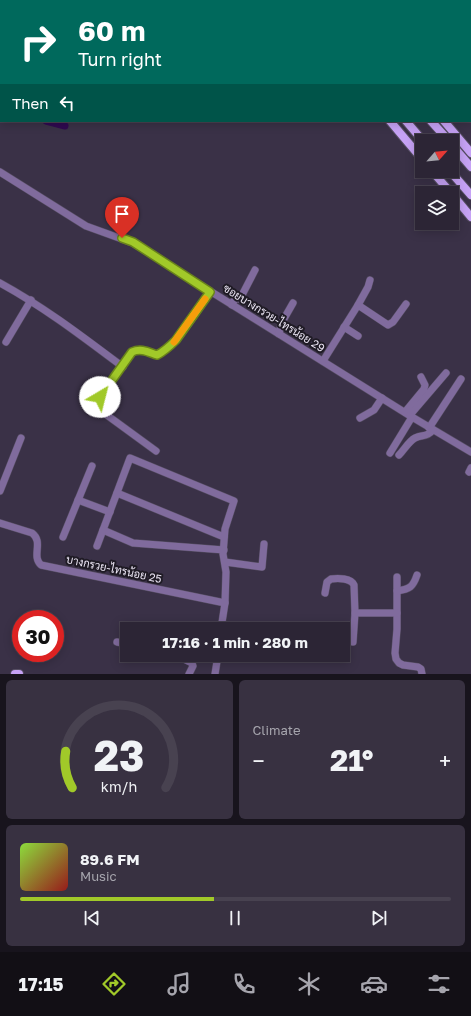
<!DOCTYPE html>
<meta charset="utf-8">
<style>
body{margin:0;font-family:"Golos Text",Sarabun,sans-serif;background:#383141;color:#f1f3f6;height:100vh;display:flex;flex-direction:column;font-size:15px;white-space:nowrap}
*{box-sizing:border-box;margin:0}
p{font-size:13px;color:#a6a5ad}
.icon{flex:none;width:22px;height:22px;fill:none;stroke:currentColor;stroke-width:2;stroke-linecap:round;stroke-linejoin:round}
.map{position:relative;height:674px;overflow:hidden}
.details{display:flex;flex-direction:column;gap:6px;padding:6px;background:#18141d;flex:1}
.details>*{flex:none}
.hud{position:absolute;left:0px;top:0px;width:471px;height:122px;box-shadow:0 2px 10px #0003,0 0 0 1px #484250;background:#00695c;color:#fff;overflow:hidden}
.needle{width:26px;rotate:63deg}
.fabs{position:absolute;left:415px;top:134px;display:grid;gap:8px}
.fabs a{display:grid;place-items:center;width:44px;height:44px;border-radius:0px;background:#2c2535;box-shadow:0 2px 10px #0003,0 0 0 1px #484250;font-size:20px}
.speed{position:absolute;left:12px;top:610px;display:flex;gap:8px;font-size:20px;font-weight:700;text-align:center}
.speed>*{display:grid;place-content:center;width:52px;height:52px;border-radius:50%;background:#2c2535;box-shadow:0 2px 10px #0003,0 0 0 1px #484250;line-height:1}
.speed .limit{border:6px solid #d22;background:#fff;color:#111}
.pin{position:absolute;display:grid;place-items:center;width:34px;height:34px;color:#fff;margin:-41px -17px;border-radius:50% 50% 50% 0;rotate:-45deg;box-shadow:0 0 4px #0007}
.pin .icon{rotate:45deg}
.me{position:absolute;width:44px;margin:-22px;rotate:37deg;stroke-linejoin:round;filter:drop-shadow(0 0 3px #0008)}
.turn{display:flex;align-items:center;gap:14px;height:84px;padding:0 12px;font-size:18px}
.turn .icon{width:52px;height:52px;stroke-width:2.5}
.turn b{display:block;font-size:28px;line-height:34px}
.then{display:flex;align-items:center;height:38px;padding:0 12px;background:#0003;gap:8px;font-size:15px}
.big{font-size:30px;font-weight:700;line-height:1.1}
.details .widget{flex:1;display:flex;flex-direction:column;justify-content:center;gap:6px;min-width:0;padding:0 14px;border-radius:6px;background:#383141}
.details .dial{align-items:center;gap:0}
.dial svg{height:104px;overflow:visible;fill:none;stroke:#484250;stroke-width:7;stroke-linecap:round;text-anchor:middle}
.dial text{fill:#f1f3f6;stroke:none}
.song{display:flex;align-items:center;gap:12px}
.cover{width:48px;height:48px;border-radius:6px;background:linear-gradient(135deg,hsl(90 70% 55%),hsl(0 70% 35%))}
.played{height:4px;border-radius:2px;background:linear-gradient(90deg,#a1c929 45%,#484250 45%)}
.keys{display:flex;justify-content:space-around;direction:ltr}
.heat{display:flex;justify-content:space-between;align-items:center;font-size:22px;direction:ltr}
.details .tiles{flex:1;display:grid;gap:6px;grid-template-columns:1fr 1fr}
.widget:last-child{grid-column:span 2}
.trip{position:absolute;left:120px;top:622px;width:230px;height:40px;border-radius:0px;background:#2c2535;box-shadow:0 2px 10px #0003,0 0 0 1px #484250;font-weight:700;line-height:40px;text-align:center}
.menu{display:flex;height:64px;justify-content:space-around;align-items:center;background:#120f15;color:#a6a5ad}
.menu .icon{width:28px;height:28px}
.menu .selected{color:#a1c929}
.menu b{font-size:18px;color:#f1f3f6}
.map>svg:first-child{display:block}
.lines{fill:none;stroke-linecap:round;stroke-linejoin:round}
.canal{stroke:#300950;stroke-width:7}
.minor-casing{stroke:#564e63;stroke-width:8}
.major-casing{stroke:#564e63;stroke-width:10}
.minor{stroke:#806b9d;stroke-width:7}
.major{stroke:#c6a2f5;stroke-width:8}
.route-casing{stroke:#69831b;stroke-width:10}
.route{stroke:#a1c929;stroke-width:7}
.slow{stroke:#f59e0b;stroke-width:7}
.labels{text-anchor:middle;stroke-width:4;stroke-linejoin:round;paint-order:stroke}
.street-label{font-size:11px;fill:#ece6f5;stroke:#1f1b25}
</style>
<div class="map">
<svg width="471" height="674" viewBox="0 0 471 674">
<rect width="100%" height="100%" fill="#3a3147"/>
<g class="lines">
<g class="canal">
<polyline points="0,100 1,101"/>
<polyline points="46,121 65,126"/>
</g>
<g class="minor-casing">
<g id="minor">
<polyline points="469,1 469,0"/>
<polyline points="470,12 471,12"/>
<polyline points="0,172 86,226 133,243 412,417 471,452"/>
<path d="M 0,283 C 44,307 83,337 123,367"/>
<polyline points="232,305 235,298 240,299 255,270"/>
<polyline points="358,305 368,287 370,280"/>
<polyline points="344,327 358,336"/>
<polyline points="279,334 281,324 293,303"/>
<polyline points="6,342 31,300"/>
<polyline points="323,361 358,305 388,325 393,322 406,304"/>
<polyline points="405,412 424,389 425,385 421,377"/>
<polyline points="410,415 446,373"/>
<polyline points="360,418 374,410 382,398"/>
<polyline points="429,428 461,379"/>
<path d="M 156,451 L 104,413 L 100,409 L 98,403 L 100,397 L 132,352 C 141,348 148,352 157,355 C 178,345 197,311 210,292"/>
<polyline points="390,453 412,417"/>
<path d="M 399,455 C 404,450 409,441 415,438 C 423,434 426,438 433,430"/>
<polyline points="469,472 471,468"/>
<polyline points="0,491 21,438"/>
<polyline points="117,493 224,537"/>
<polyline points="78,500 110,512"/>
<path d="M 0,523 L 32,533 C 44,542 31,556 41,565 L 225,603"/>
<polyline points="103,530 133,543 224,550"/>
<polyline points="63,537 92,466"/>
<polyline points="97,546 130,458 234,501 225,529 223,554 226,572 225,603 221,629"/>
<polyline points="225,562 262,567 264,544"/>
<polyline points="397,577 397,629 395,653 396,659 399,663 403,665 418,667 421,669 422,674"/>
<path d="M 397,591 C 410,589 413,587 417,575"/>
<path d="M 325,593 L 327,582 L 331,579 C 338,578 351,578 354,585 L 355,613"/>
<polyline points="117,642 127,644"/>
<polyline points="353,642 355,613 397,613"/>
<polyline points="171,655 182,658 192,663 193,666 189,674"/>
<polyline points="215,674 218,655"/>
</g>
</g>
<g class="major-casing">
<g id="major">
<polyline points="298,0 299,1"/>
<polyline points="313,0 313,1"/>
<polyline points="335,0 335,1"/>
<polyline points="352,0 353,1"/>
<polyline points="390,121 422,159"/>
<polyline points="406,121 423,141"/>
<polyline points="431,121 449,141"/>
<polyline points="444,121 471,153"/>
<polyline points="452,145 471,167"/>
<polyline points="432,171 451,193"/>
<polyline points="450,171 471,195"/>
<polyline points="452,194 471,217"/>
<polyline points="15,674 19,674"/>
</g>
</g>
<use href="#minor" class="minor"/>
<use href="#major" class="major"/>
</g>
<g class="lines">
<g class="route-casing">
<path id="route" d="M 100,397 L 132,352 C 141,348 148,352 157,355 C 165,351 170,346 176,340 L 210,292 L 133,242 L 122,238"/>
</g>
<use href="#route" class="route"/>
<polyline class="slow" points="174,342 205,299"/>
</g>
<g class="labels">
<g class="street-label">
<text transform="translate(274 318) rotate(32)" y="4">ซอยบางกรวย-ไทรน้อย 29</text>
<text transform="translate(114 569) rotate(12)" y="4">บางกรวย-ไทรน้อย 25</text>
</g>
</g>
</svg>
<div class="fabs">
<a><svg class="needle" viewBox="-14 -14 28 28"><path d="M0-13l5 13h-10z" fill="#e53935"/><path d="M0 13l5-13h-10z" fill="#a6a5ad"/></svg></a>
<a><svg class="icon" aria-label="layers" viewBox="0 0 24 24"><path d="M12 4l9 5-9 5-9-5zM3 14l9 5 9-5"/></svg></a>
</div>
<div class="speed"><div class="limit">30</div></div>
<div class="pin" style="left:122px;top:238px;background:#d93025"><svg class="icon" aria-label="arrive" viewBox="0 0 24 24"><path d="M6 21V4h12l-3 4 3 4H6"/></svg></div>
<svg class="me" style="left:100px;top:397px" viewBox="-20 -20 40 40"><circle r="19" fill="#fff"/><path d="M0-13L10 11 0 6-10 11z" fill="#a1c929"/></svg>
<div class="trip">17:16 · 1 min · 280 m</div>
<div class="hud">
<div class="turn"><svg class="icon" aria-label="right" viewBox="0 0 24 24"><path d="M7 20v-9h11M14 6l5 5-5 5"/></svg><div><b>60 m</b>Turn right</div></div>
<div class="then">Then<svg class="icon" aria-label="left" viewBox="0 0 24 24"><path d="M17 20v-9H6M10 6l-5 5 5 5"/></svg></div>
</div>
</div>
<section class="details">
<div class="tiles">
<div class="widget dial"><svg viewBox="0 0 100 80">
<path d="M14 69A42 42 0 1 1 86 69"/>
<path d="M14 69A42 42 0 0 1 9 41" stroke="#a1c929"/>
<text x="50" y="56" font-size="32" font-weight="700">23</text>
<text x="50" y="72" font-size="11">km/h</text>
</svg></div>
<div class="widget"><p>Climate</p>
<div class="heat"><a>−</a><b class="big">21°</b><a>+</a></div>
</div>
<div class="widget">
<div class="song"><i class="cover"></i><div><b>89.6 FM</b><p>Music</p></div></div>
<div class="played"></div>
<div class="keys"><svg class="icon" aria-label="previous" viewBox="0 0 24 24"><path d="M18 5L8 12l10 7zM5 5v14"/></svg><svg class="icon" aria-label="pause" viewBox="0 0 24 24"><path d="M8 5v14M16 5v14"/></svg><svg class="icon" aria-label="next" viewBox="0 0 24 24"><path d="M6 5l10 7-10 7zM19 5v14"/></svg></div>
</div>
</div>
</section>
<nav class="menu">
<b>17:15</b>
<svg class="icon selected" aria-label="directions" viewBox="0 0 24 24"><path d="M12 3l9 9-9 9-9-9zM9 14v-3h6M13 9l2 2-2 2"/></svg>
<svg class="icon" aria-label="music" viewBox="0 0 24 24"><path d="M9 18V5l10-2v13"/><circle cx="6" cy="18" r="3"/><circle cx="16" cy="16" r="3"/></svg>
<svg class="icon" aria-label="phone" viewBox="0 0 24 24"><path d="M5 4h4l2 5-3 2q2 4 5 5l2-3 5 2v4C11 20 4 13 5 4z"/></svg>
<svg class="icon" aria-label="climate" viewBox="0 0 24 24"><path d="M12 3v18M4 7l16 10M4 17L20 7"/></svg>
<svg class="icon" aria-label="car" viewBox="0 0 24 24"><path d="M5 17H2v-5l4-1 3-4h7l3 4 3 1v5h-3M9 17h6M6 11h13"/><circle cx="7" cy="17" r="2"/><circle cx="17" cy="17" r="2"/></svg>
<svg class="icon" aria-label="filters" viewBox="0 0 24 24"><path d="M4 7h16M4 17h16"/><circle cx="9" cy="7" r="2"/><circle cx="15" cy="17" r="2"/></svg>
</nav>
